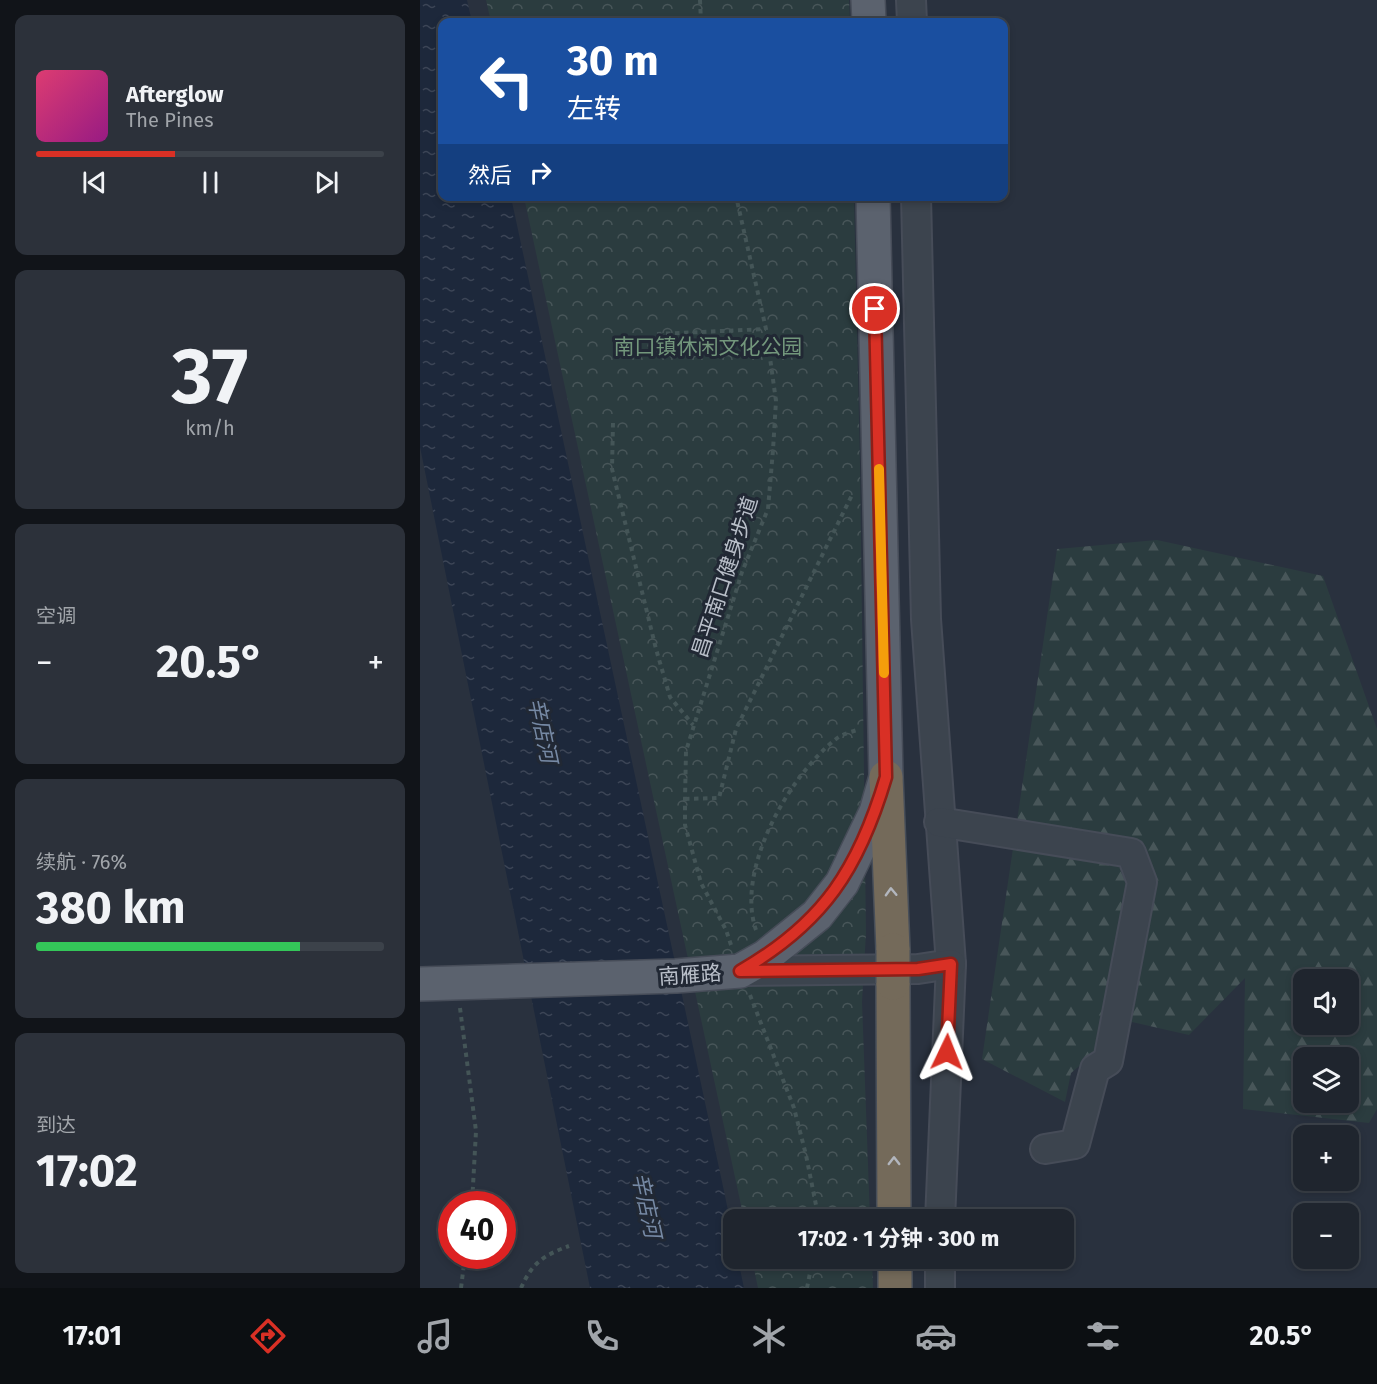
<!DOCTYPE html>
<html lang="zh">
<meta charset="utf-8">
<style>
body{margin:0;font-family:"Fira Sans","Noto Sans SC",sans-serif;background:#2c313a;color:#f1f3f6;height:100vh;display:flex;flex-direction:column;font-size:22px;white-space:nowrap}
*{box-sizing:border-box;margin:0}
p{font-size:20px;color:#a1a5aa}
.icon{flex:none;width:33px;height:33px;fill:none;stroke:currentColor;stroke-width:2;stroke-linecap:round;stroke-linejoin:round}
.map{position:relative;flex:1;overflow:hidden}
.side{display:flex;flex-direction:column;gap:15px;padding:15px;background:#111419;width:420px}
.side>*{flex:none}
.hud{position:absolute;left:18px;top:18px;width:570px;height:183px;border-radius:12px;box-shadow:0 3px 9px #0003,0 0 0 2px #3c424a;background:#1a4fa0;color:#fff;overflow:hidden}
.buttons{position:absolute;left:873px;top:969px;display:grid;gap:12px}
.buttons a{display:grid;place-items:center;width:66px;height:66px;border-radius:12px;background:#1f252e;box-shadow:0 3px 9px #0003,0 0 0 2px #3c424a;font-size:30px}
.speed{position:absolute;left:18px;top:1191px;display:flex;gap:12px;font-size:30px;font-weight:700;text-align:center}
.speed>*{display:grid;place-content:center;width:78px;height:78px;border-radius:50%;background:#1f252e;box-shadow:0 3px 9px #0003,0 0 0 2px #3c424a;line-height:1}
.speed .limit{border:9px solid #d22;background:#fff;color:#111}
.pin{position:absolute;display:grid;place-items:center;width:51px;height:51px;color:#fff;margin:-26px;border:3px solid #fff;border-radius:50%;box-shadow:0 2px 6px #0007}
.me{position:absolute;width:66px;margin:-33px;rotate:2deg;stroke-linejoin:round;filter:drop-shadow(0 0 4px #0008)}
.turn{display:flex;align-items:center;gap:21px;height:126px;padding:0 30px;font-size:27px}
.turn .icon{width:78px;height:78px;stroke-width:2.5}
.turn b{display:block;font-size:42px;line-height:51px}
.then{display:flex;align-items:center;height:57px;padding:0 30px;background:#0003;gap:12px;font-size:22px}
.big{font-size:45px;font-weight:700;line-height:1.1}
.side .tile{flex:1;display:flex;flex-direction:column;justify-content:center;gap:9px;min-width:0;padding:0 21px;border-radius:12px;background:#2c313a}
.side .dial{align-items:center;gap:0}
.dial b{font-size:78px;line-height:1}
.song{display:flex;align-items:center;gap:18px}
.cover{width:72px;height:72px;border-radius:9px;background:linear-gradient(135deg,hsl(340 70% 55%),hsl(310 70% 35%))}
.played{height:6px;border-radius:3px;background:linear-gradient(90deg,#d93025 40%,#3c424a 40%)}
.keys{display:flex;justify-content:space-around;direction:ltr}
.heat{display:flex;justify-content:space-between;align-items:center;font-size:33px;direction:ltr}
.charge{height:9px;border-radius:4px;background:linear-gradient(90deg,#34c759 76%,#3c424a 0)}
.trip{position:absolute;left:303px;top:1209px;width:351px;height:60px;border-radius:12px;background:#1f252e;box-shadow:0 3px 9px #0003,0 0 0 2px #3c424a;font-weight:700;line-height:60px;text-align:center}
.tab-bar{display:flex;height:96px;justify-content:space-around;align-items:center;background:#0c0f12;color:#a1a5aa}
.tab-bar .icon{width:42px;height:42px}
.tab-bar .selected{color:#d93025}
.tab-bar b{font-size:27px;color:#f1f3f6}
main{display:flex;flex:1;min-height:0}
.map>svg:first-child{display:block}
.forest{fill:url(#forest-firs);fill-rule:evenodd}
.park{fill:url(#park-crowns)}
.water{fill:url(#water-ripples)}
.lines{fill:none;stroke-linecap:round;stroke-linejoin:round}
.minor-casing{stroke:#464c58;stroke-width:32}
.major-casing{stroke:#464c58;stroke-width:36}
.highway-casing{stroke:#474e59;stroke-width:36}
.path{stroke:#445557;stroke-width:4;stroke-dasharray:4.5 4.5;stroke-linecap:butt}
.minor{stroke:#3c444e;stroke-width:28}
.major{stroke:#5b626e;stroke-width:33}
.highway{stroke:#746a5a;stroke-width:33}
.highway-bridge-casing{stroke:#474e59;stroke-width:36;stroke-linecap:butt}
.highway-bridge{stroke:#746a5a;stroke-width:33}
.oneway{stroke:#b2b6be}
.route-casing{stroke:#8d1f18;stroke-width:15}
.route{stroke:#d93025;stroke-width:10}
.slow{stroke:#f59e0b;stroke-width:10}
.labels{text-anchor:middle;stroke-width:6;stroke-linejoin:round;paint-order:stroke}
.park-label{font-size:21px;fill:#73977c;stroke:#212834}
.street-label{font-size:21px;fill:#b9bfc9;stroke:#212834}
.water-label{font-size:22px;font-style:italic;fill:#7689a4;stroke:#212834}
</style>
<main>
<section class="side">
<div class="tile">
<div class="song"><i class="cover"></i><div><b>Afterglow</b><p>The Pines</p></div></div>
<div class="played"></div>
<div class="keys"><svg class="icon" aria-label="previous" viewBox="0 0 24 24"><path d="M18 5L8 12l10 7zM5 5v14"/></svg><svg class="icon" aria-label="pause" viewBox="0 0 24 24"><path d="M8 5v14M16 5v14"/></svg><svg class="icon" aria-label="next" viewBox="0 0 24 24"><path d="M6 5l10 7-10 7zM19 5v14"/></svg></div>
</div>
<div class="tile dial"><b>37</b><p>km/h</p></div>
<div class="tile"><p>空调</p>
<div class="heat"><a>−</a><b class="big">20.5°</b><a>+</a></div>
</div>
<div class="tile"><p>续航 · 76%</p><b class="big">380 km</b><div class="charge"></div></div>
<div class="tile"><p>到达</p><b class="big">17:02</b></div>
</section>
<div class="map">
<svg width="957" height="1288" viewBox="0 0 957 1288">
<defs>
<pattern id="forest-firs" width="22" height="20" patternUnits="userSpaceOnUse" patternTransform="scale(1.5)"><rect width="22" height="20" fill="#2b3c3f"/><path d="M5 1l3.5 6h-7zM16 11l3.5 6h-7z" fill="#485659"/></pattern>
<pattern id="park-crowns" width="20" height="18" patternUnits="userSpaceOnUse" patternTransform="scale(1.5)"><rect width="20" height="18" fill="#2b3c3f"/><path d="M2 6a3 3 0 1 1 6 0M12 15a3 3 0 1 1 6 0" fill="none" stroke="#485659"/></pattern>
<pattern id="water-ripples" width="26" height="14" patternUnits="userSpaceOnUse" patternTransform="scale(1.5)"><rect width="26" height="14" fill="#1d283b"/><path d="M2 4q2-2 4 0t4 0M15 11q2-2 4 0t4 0" fill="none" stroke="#3c4556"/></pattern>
</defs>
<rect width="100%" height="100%" fill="#29313e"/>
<path class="forest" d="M 737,540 L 903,576 L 957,729 L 957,1109 L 949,1123 L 823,1109 L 825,978 L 769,1035 L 712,1022 L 651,1073 L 645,1102 L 562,1059 L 637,549 ZM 884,980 L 928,980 L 928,1024 L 884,1024 ZM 884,1058 L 928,1058 L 928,1102 L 884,1102 Z"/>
<g class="park">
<polygon points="66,0 429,0 430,22 71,22"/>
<polygon points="104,197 434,197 440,465 446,933 442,1002 450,1219 324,1219"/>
<polygon points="332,1259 452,1259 453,1288 338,1288"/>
</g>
<polygon class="water" points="0,0 47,0 52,22 22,22 22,196 91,197 304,1191 313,1235 314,1258 318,1259 324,1288 170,1288 0,447"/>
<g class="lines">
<g class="minor-casing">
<g id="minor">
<polyline points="491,0 492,22"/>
<polyline points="496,196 506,619 531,964 520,1220"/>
<polyline points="519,822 711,853 722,882 688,1061 675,1069 655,1144 625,1149"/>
<polyline points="320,971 498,969 531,964"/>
<polyline points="520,1258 520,1288"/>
</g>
</g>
<g class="major-casing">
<g id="major">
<polyline points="448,0 449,22"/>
<polyline points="0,984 256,976 320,971 345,957 397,915 422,883 456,812 466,777 453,196"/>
</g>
</g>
<g class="highway-casing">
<g id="highway">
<polyline points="466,777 473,950"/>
<polyline points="473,983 474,1220"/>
<polyline points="475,1258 475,1288"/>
</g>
</g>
<g class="path">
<polyline points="280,0 281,22"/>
<polyline points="237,334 346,329"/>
<polyline points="193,423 192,469 236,649 250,697 273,725"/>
<polyline points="265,799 299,798 316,729 432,495"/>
<path d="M 336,930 C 315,870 369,776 416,739 C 422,734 431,732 437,730"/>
<polyline points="311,945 306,930 281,883 265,825 265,799 266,751 322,572 348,509 353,450 356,401 346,329 316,196"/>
<polyline points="330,995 374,1108 386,1155 399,1220"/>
<polyline points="40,1008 56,1131 52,1204"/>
<polyline points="41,1288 45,1256"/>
<path d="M 101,1288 C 112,1263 124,1255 149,1246"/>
<polyline points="387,1288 393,1258"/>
</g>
<use href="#minor" class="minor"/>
<use href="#major" class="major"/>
<use href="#highway" class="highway"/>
<g class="highway-bridge-casing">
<polyline id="highway-bridge" points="473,983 473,950"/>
</g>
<use href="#highway-bridge" class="highway-bridge"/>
</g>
<defs><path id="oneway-chevron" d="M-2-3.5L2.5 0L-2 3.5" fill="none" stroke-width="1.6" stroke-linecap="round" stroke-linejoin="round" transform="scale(1.5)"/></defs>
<g class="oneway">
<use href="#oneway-chevron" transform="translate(471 892) rotate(-92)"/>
<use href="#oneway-chevron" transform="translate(474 1161) rotate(-90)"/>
</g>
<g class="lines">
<g class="route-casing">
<path id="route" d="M 455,309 L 466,777 C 439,868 404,923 320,971 L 498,969 L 531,964 L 527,1052"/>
</g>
<use href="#route" class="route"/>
<polyline class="slow" points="459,469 464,673"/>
</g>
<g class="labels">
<g class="park-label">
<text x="288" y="354">南口镇休闲文化公园</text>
</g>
<g class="street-label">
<text transform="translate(305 577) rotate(-72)" y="7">昌平南口健身步道</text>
<text transform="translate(270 975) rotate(-4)" y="7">南雁路</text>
</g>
<g class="water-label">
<text transform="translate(123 730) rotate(78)" y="8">辛店河</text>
<text transform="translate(227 1205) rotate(78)" y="8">辛店河</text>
</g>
</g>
</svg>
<div class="buttons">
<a><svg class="icon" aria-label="sound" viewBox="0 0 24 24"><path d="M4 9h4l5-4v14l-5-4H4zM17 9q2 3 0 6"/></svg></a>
<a><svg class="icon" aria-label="layers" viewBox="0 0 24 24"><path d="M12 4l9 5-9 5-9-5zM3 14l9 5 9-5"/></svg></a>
<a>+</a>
<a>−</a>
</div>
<div class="speed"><div class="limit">40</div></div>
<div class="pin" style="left:455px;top:309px;background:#d93025"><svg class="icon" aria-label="arrive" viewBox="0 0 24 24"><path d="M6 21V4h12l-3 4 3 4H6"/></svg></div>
<svg class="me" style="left:527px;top:1052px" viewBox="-20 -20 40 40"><path d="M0-17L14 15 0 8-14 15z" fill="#d93025" stroke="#fff" stroke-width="4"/></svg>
<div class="trip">17:02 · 1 分钟 · 300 m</div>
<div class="hud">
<div class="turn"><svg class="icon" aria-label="left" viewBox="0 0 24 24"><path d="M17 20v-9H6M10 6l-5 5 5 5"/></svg><div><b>30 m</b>左转</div></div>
<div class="then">然后<svg class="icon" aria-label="right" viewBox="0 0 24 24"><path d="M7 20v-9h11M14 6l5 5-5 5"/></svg></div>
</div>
</div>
</main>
<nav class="tab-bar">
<b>17:01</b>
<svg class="icon selected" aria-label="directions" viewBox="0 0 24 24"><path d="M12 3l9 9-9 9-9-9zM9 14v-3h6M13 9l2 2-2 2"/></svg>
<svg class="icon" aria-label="music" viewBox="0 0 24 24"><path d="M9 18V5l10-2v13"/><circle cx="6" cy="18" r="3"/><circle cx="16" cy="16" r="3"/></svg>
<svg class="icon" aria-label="phone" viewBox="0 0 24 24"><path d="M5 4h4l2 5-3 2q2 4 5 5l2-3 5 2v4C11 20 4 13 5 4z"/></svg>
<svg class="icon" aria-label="climate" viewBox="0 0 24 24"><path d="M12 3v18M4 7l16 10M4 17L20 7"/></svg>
<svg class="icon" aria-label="car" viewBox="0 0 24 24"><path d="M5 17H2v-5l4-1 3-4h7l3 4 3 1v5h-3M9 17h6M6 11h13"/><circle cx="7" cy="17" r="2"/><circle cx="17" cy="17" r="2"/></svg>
<svg class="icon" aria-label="filters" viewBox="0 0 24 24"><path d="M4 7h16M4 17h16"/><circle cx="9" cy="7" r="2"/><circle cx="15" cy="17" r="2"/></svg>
<b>20.5°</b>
</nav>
